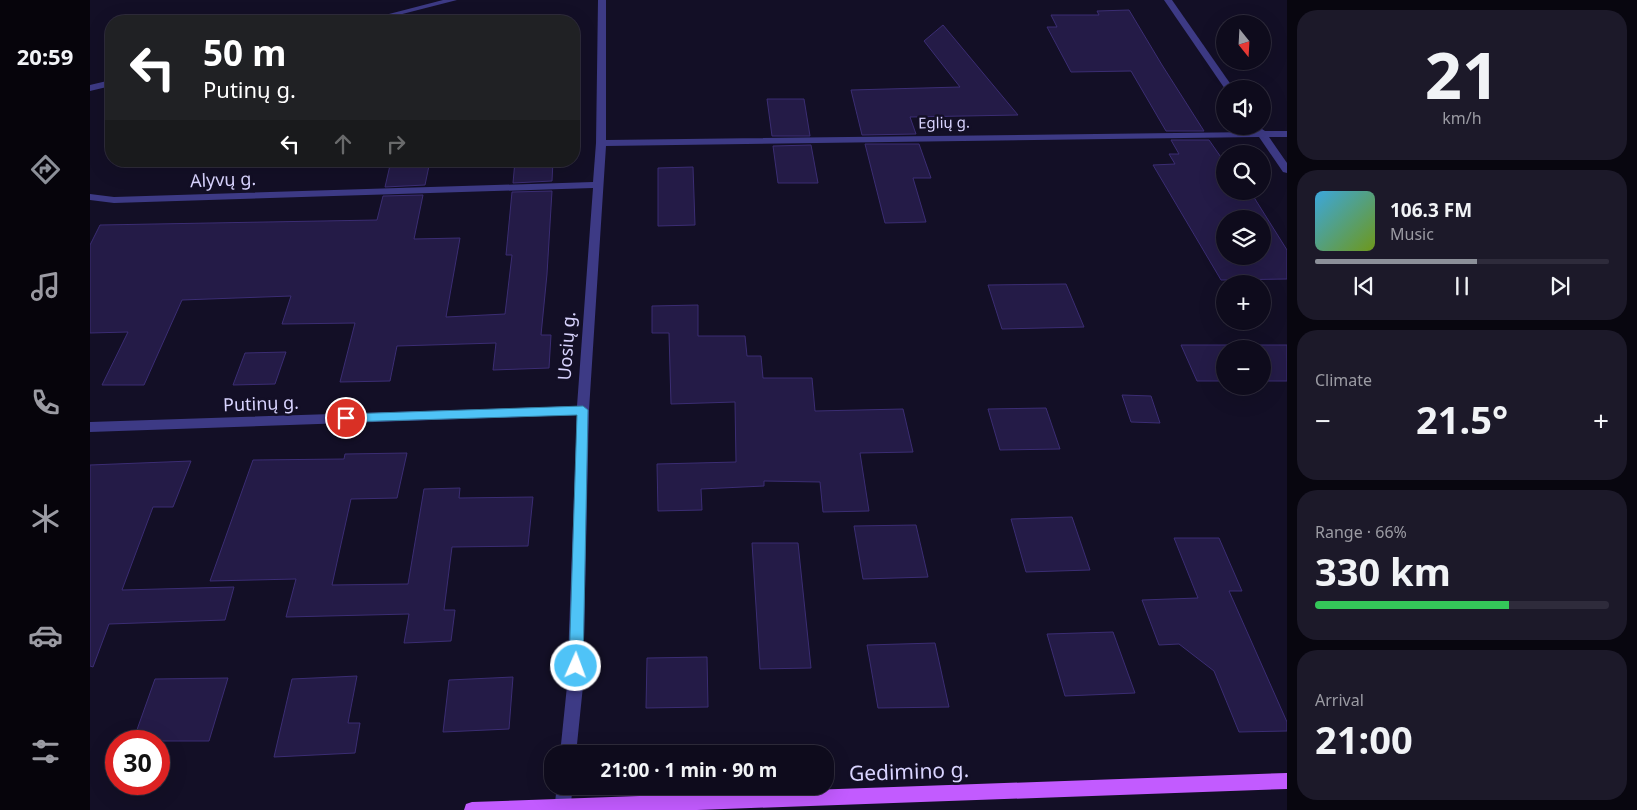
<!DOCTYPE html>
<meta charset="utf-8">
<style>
body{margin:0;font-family:"Noto Sans",sans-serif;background:#1c1929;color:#f1f3f6;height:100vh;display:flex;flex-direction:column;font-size:19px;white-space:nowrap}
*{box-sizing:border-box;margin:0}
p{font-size:16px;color:#9b9ba3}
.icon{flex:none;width:28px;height:28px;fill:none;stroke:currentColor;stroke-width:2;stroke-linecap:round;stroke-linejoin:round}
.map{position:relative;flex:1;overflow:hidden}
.details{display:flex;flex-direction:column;gap:10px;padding:10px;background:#08060f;width:350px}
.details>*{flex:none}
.guide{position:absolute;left:15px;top:15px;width:475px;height:152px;border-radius:20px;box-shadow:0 5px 20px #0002,0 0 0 1px #2e2b3b;background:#202124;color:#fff;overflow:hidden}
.needle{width:32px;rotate:162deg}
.fabs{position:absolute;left:1126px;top:15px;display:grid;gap:10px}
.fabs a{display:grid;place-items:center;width:55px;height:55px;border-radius:50%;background:#0e0b1c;box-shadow:0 5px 20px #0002,0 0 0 1px #2e2b3b;font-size:25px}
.speed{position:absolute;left:15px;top:730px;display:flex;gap:10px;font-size:25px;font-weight:700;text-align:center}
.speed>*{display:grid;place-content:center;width:65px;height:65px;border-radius:50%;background:#0e0b1c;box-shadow:0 5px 20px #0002,0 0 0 1px #2e2b3b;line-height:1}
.speed .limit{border:8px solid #d22;background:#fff;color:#111}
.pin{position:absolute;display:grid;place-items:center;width:42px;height:42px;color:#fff;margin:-21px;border:2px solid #fff;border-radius:50%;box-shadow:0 1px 5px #0007}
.me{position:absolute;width:55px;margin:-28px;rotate:2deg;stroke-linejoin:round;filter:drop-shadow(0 0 4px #0008)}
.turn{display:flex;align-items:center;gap:18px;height:105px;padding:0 15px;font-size:22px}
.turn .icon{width:65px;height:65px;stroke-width:2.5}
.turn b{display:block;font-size:35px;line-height:42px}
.lanes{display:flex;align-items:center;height:48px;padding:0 15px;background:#0003;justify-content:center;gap:25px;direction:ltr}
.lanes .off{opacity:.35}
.big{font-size:38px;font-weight:700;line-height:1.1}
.details .widget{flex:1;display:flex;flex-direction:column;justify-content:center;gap:8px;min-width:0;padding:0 18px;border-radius:20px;background:#1c1929}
.details .dial{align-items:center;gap:0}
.dial b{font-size:65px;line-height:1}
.song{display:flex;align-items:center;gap:15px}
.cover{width:60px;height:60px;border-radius:8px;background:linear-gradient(135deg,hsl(200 70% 55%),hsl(80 70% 35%))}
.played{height:5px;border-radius:2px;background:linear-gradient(90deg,#8c9099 55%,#2e2b3b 55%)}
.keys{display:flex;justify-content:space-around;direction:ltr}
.heat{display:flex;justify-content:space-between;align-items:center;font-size:28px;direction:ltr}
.charge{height:8px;border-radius:4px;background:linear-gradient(90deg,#34c759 66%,#2e2b3b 0)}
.trip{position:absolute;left:454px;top:745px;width:290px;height:50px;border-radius:20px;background:#0e0b1c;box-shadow:0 5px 20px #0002,0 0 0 1px #2e2b3b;font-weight:700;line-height:50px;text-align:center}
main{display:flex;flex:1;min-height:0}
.tab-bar{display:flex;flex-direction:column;width:90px;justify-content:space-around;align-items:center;background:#06040b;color:#9b9ba3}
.tab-bar .icon{width:35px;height:35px}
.tab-bar .current{color:#8c9099}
.tab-bar b{font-size:22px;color:#f1f3f6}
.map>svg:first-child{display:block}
.building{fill:#241b47;stroke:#3b2d73;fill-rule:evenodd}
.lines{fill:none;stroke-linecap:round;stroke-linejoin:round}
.minor{fill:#3d3a85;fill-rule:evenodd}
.major{fill:#c25bff;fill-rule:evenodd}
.route{fill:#4fc3f7;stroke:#337fa1}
.labels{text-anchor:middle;stroke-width:5;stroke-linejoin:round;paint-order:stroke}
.far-street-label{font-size:15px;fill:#d9d4ff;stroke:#130f26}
.street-label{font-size:18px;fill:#d9d4ff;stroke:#130f26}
.near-street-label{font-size:21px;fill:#d9d4ff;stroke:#130f26}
</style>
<main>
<nav class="tab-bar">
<b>20:59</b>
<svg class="icon current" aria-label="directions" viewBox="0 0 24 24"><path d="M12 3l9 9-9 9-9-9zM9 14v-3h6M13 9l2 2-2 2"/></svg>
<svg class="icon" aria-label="music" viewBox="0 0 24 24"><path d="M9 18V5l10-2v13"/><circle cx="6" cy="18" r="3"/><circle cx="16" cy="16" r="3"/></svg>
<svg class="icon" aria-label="phone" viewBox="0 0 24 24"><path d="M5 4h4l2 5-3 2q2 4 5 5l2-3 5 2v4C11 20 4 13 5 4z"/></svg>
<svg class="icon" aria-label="climate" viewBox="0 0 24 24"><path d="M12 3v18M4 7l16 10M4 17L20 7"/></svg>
<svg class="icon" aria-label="car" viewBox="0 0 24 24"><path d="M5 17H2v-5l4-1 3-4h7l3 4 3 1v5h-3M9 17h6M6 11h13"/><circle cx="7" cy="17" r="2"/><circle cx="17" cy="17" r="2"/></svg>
<svg class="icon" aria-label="filters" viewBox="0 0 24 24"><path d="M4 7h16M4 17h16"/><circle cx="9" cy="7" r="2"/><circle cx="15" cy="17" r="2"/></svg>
</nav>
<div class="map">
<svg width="1197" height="810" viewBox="0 0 1197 810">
<rect width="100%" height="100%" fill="#130f26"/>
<g class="building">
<polygon points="1039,10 1072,65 1114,131 1076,131 1041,71 981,72 957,27 967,27 961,15 1009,15 1007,11"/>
<polygon points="853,25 928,115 820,117 826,134 772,135 761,90 870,87 834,41"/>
<polygon points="677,99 714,99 720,136 682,136"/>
<path d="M 1081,140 L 1119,140 L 1135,163 L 1135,191 L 1160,191 L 1197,250 L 1197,279 L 1131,280 L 1063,165 L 1085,164 L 1079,154 L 1089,154 ZM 1135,219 L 1172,219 L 1172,256 L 1135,256 Z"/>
<polygon points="775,144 829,144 841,178 823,178 836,222 795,223"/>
<polygon points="721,145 728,183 688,183 683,146"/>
<polygon points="301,161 340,161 335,185 295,187"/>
<polygon points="425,161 463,161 462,181 423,183"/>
<polygon points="603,167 605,225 568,226 568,168"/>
<polygon points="462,191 457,274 451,335 461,335 459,368 403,370 406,343 307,346 300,381 250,382 265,323 192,324 201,296 92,300 54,385 12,385 38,332 0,333 0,245 10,225 287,220 293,196 333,195 324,239 370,238 356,317 415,314 422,255 416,255 422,192"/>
<polygon points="976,284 994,327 912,329 898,285"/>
<polygon points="608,305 608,336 655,336 657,356 671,356 673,378 722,378 725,411 813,409 823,452 770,453 779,511 733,512 730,482 674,481 674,486 611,489 612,510 568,511 567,464 646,462 645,402 581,404 579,333 562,333 562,306"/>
<polygon points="1091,345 1197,345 1197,381 1172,381 1172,349 1135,349 1135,381 1107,381"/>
<polygon points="196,352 185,384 143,385 155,353"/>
<polygon points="1032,395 1061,396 1070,423 1041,422"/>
<polygon points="956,408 970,449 910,450 898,409"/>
<polygon points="317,453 307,498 261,499 242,585 318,584 334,489 370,488 369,498 443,497 438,546 362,547 354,610 365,610 361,641 314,643 319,614 196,617 206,579 120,581 163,460 254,459 255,454"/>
<polygon points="101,461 83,507 63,507 32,590 144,587 135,620 19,624 3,667 0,666 0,465"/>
<polygon points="982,517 1000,570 936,572 921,519"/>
<polygon points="826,525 838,577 773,579 764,526"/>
<polygon points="1084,538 1129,538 1152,591 1139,591 1197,722 1197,731 1149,732 1124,671 1089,644 1069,645 1052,600 1108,598"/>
<polygon points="662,543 708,543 721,668 670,669"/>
<polygon points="1023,632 1045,693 975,696 957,634"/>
<polygon points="845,643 859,707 788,708 777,645"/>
<polygon points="617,657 618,707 556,708 557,658"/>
<polygon points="267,676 258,723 270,723 265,753 184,757 202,679"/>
<polygon points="423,677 419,729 353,732 359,680"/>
<polygon points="138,678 119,741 43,741 65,679"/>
</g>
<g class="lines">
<g class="minor">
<polygon points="353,0 367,0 285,21 272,21"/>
<polygon points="508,0 516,0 516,140 1165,132 1166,128 1169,127 1175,131 1197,131 1197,137 1179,137 1197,163 1197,173 1193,172 1169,137 516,146 499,410 493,686 486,754 470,754 477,686 487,415 0,432 0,422 487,406 503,188 24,203 0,200 0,194 24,197 503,182 506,143"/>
<polygon points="1074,0 1082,0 1144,89 1135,89"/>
<polygon points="21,80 21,86 0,91 0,85"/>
<polygon points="467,786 483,786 480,810 464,810"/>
</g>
<polygon class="major" points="1197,773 1197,789 607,810 374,810 376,804 382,802"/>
</g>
<polygon class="route" points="493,406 498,410 493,666 491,671 486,672 481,671 479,666 487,415 256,422 250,418 256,414"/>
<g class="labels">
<g class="far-street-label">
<text transform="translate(854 123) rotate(-1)" y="5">Eglių g.</text>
</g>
<g class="street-label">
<text transform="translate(133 180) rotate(-2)" y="6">Alyvų g.</text>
<text transform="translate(477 346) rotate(-86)" y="6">Uosių g.</text>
<text transform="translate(171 404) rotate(-2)" y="6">Putinų g.</text>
</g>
<g class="near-street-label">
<text transform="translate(819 772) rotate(-2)" y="7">Gedimino g.</text>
</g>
</g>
</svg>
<div class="fabs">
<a><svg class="needle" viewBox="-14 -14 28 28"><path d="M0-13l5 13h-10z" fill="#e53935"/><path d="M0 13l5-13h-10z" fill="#9b9ba3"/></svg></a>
<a><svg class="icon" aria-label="sound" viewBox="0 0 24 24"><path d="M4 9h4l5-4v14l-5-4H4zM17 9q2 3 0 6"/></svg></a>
<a><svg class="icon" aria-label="search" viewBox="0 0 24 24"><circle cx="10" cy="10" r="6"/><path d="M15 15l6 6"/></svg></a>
<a><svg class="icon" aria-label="layers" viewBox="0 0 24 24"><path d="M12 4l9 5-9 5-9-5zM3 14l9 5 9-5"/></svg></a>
<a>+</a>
<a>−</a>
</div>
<div class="speed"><div class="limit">30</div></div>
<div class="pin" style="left:256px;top:418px;background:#d93025"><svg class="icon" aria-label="arrive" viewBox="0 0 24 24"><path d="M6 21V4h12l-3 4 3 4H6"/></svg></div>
<svg class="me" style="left:486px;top:666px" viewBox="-20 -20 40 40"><circle r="17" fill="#4fc3f7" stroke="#fff" stroke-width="3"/><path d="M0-11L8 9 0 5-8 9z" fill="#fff"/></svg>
<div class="trip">21:00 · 1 min · 90 m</div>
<div class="guide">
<div class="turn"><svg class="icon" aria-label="left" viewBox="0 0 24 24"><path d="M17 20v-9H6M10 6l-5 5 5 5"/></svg><div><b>50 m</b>Putinų g.</div></div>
<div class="lanes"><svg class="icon" aria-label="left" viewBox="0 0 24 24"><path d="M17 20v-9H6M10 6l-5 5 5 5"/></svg><svg class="icon off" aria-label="ahead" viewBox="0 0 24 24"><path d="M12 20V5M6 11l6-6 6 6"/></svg><svg class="icon off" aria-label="right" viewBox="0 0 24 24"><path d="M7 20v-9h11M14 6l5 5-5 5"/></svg></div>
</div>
</div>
<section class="details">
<div class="widget dial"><b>21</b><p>km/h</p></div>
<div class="widget">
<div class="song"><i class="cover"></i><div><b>106.3 FM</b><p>Music</p></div></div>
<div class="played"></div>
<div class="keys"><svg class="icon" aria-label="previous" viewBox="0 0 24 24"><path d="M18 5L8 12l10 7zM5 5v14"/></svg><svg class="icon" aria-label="pause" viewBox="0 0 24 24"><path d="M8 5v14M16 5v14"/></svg><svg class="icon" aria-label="next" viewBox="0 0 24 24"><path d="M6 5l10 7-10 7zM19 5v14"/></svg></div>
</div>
<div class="widget"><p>Climate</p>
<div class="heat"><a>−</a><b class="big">21.5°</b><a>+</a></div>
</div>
<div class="widget"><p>Range · 66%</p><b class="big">330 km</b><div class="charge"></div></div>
<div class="widget"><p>Arrival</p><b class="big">21:00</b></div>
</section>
</main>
